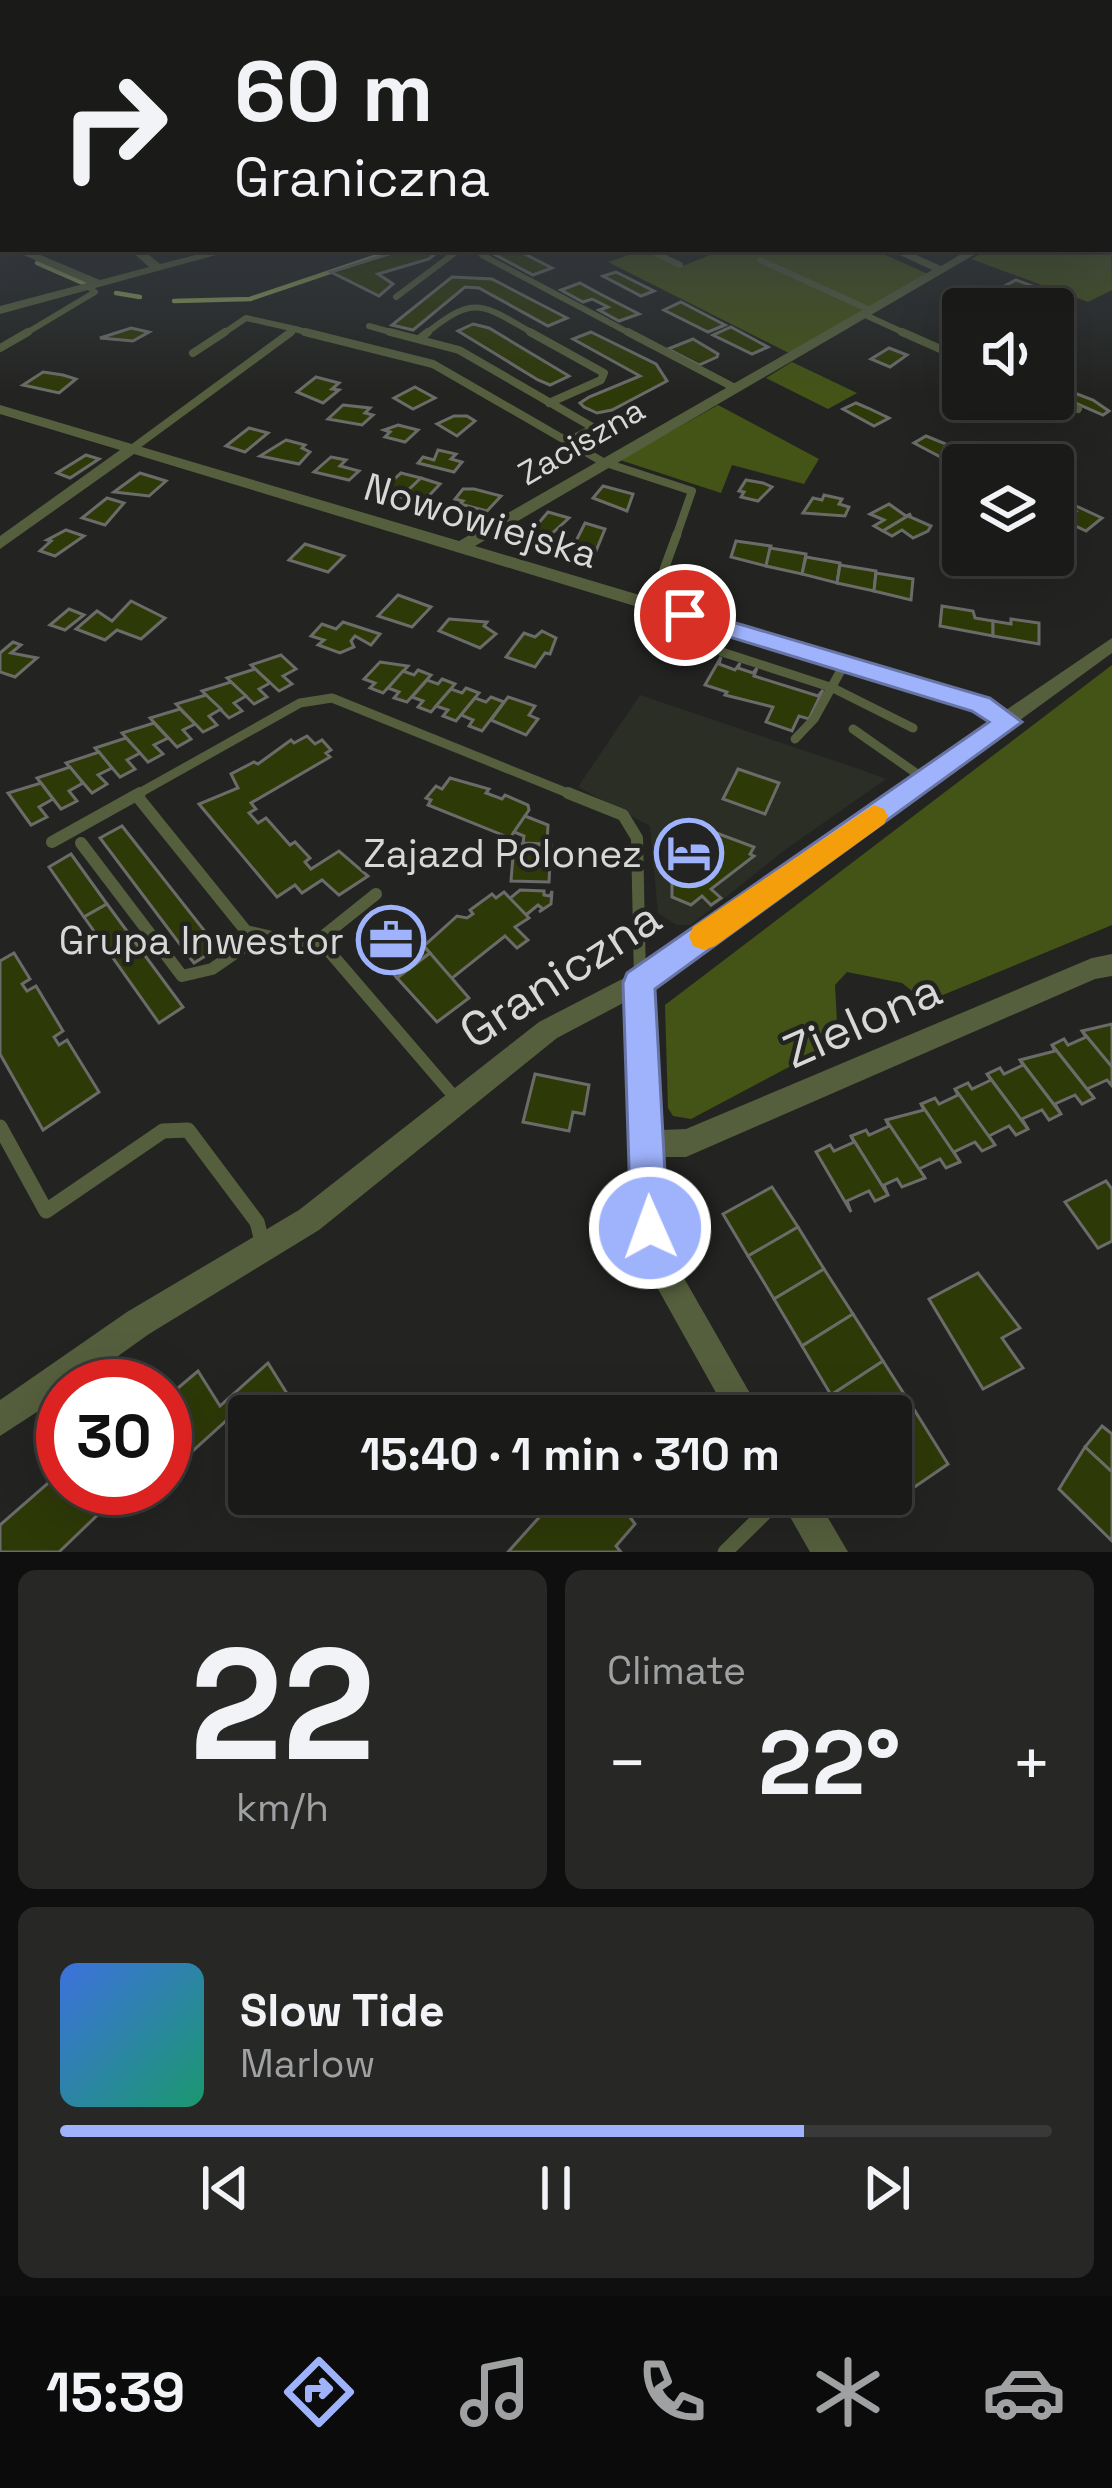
<!DOCTYPE html>
<meta charset="utf-8">
<style>
body{margin:0;font-family:"Space Grotesk",sans-serif;background:#272826;color:#f1f3f6;height:100vh;display:flex;flex-direction:column;font-size:45px;white-space:nowrap}
*{box-sizing:border-box;margin:0}
p{font-size:39px;color:#9fa1a2}
.icon{flex:none;width:66px;height:66px;fill:none;stroke:currentColor;stroke-width:2;stroke-linecap:round;stroke-linejoin:round}
.map{position:relative;height:1552px;overflow:hidden}
.panel{display:flex;flex-direction:column;gap:18px;padding:18px;background:#0e0f0e;flex:1}
.panel>*{flex:none}
.top-card{position:absolute;left:0px;top:0px;width:1113px;height:252px;box-shadow:0 12px 48px #0002,0 0 0 3px #383938;background:#1a1b19;color:#f1f3f6;overflow:hidden}
.controls{position:absolute;left:942px;top:288px;display:grid;gap:24px}
.controls a{display:grid;place-items:center;width:132px;height:132px;border-radius:12px;background:#1a1b19;box-shadow:0 12px 48px #0002,0 0 0 3px #383938;font-size:60px}
.speed{position:absolute;left:36px;top:1359px;display:flex;gap:24px;font-size:60px;font-weight:700;text-align:center}
.speed>*{display:grid;place-content:center;width:156px;height:156px;border-radius:50%;background:#1a1b19;box-shadow:0 12px 48px #0002,0 0 0 3px #383938;line-height:1}
.speed .limit{border:18px solid #d22;background:#fff;color:#111}
.pin{position:absolute;display:grid;place-items:center;width:102px;height:102px;color:#fff;margin:-51px;border:6px solid #fff;border-radius:50%;box-shadow:0 3px 12px #0007}
.me{position:absolute;width:132px;margin:-66px;rotate:358deg;stroke-linejoin:round;filter:drop-shadow(0 0 9px #0008)}
.turn{display:flex;align-items:center;gap:42px;height:252px;padding:0 36px;font-size:54px}
.turn .icon{width:156px;height:156px;stroke-width:2.5}
.turn b{display:block;font-size:84px;line-height:102px}
.big{font-size:90px;font-weight:700;line-height:1.1}
.panel .widget{flex:1;display:flex;flex-direction:column;justify-content:center;gap:18px;min-width:0;padding:0 42px;border-radius:18px;background:#272826}
.panel .dial{align-items:center;gap:0}
.dial b{font-size:156px;line-height:1}
.song{display:flex;align-items:center;gap:36px}
.cover{width:144px;height:144px;border-radius:18px;background:linear-gradient(135deg,hsl(220 70% 55%),hsl(160 70% 35%))}
.played{height:12px;border-radius:6px;background:linear-gradient(90deg,#9fb3fd 75%,#383938 75%)}
.keys{display:flex;justify-content:space-around;direction:ltr}
.heat{display:flex;justify-content:space-between;align-items:center;font-size:66px;direction:ltr}
.panel .tiles{flex:1;display:grid;gap:18px;grid-template-columns:1fr 1fr}
.widget:last-child{grid-column:span 2}
.trip{position:absolute;left:228px;top:1395px;width:684px;height:120px;border-radius:12px;background:#1a1b19;box-shadow:0 12px 48px #0002,0 0 0 3px #383938;font-weight:700;line-height:120px;text-align:center}
.menu{display:flex;height:192px;justify-content:space-around;align-items:center;background:#0a0b0a;color:#9fa1a2}
.menu .icon{width:84px;height:84px}
.menu .on{color:#9fb3fd}
.menu b{font-size:54px;color:#f1f3f6}
.map>svg:first-child{display:block}
.built{fill:#2b2e25}
.green{fill:#445316}
.lines{fill:none;stroke-linecap:round;stroke-linejoin:round}
.stream{stroke:#889857;stroke-width:4.5}
.building{fill:#2e3908;stroke:#6b6c69;stroke-width:3}
.lane-far4{stroke:#555f3d;stroke-width:6}
.lane-far3{stroke:#555f3d;stroke-width:8}
.lane-far2{stroke:#555f3d;stroke-width:9}
.lane-far1{stroke:#555f3d;stroke-width:12}
.lane{stroke:#555f3d;stroke-width:15}
.street{fill:#555f3d;fill-rule:evenodd}
.route{fill:#9fb3fd;stroke:#6774a4;stroke-width:3}
.slow{fill:#f59e0b}
.labels{text-anchor:middle;stroke-width:9;stroke-linejoin:round;paint-order:stroke}
.far-street-label{font-size:33px;fill:#d8d8d6;stroke:#232421}
.street-label{font-size:39px;fill:#d8d8d6;stroke:#232421}
.poi-label{font-size:39px;fill:#d8d8d6;stroke:#232421;text-anchor:end}
.near-street-label{font-size:48px;fill:#d8d8d6;stroke:#232421}
</style>
<div class="map">
<svg width="1112" height="1552" viewBox="0 0 1112 1552">
<rect width="100%" height="100%" fill="#232421"/>
<polygon class="built" points="640,695 859,769 886,779 782,852 691,925 677,925 658,913 650,826 578,787"/>
<g class="green">
<polygon points="1110,182 1112,290 1088,302 971,259 989,249 1110,249"/>
<polygon points="726,249 872,249 928,274 789,353 608,262 643,250 680,267"/>
<polygon points="792,362 857,393 828,409 766,378"/>
<polygon points="718,405 819,459 804,484 732,465 721,493 620,460"/>
<polygon points="1112,665 1112,925 926,1002 902,983 847,972 835,985 838,1041 691,1119 673,1116 668,1108 665,1005"/>
</g>
<g class="lines">
<g class="stream">
<polyline points="37,263 85,284"/>
<polyline points="116,293 140,297"/>
<polyline points="174,301 250,299 398,249"/>
</g>
</g>
<g class="building">
<polygon points="405,249 441,249 429,259 378,274 393,284 379,296 331,272"/>
<polygon points="484,249 515,249 552,268 533,275"/>
<polygon points="616,272 654,291 641,296 603,276"/>
<polygon points="452,277 492,279 567,318 548,326 479,288 465,287 413,330 392,325"/>
<polygon points="1016,280 1043,290 1024,300 997,290"/>
<polygon points="580,283 602,295 639,314 619,321 599,310 608,307 592,299 583,302 561,290"/>
<polygon points="681,302 725,325 708,332 664,310"/>
<polygon points="473,324 489,328 569,376 550,385 538,380 458,331"/>
<polygon points="731,327 768,347 752,354 713,335"/>
<polygon points="131,328 149,332 133,341 100,338"/>
<polygon points="591,332 656,364 667,381 612,410 597,413 584,407 580,403 589,397 640,376 573,339"/>
<polygon points="693,339 718,354 717,357 699,365 668,349"/>
<polygon points="889,348 907,355 890,367 871,359"/>
<polygon points="43,372 63,375 76,379 59,393 23,385"/>
<polygon points="316,377 339,383 332,389 339,390 323,403 297,392"/>
<polygon points="415,387 435,398 413,409 394,398"/>
<polygon points="1064,389 1093,400 1109,411 1103,415 1055,394"/>
<polygon points="856,403 868,408 889,418 874,426 843,409"/>
<polygon points="343,405 370,408 365,413 373,415 362,425 328,419"/>
<polygon points="454,416 467,416 475,421 457,436 437,424"/>
<polygon points="398,425 418,430 405,442 385,437 390,432 384,430"/>
<polygon points="249,428 268,433 245,452 226,446"/>
<polygon points="926,436 946,444 964,454 950,462 914,443"/>
<polygon points="286,440 305,445 302,448 310,452 299,464 260,456"/>
<polygon points="438,450 456,454 451,459 462,462 454,472 418,463 423,457 434,460"/>
<polygon points="86,455 99,459 70,478 57,473"/>
<polygon points="331,457 346,460 340,466 359,471 349,480 314,472"/>
<polygon points="140,473 166,481 149,496 114,492"/>
<polygon points="401,473 421,478 401,497 385,488"/>
<polygon points="421,478 440,484 425,500 401,497"/>
<polygon points="746,480 763,483 772,487 758,501 741,497 744,492 739,491"/>
<polygon points="603,486 633,494 627,511 593,498"/>
<polygon points="463,489 474,489 501,496 487,511 460,504 463,501 455,499"/>
<polygon points="824,495 842,499 839,504 849,507 845,516 803,513 813,498 822,500"/>
<polygon points="107,498 124,503 105,525 82,518"/>
<polygon points="889,504 906,516 911,514 883,531 874,526 884,520 870,514"/>
<polygon points="1074,505 1102,518 1086,531 1057,517 1075,511 1069,508"/>
<polygon points="548,512 569,518 548,537 531,532"/>
<polygon points="911,514 908,516 931,526 928,531 913,538 902,530 892,536 883,531"/>
<polygon points="585,523 605,529 596,551 574,545"/>
<polygon points="66,530 84,536 55,556 40,551 51,541 47,540"/>
<polygon points="736,541 771,546 766,566 731,557"/>
<polygon points="305,544 344,556 328,572 289,560"/>
<polygon points="770,548 806,554 802,574 766,566"/>
<polygon points="806,557 840,563 837,583 802,574"/>
<polygon points="840,565 876,571 874,591 837,583"/>
<polygon points="876,573 913,579 911,600 874,591"/>
<polygon points="398,595 431,607 412,627 378,616"/>
<polygon points="131,601 165,618 141,639 117,630 105,640 76,629 97,611 112,621"/>
<polygon points="942,606 973,611 975,618 993,621 993,636 940,626"/>
<polygon points="69,609 84,615 65,630 50,625"/>
<polygon points="449,619 487,622 484,626 496,634 480,648 439,631"/>
<polygon points="1011,619 1039,623 1039,644 993,636 993,621 1011,624"/>
<polygon points="343,622 380,634 371,645 355,636 351,641 354,647 340,653 318,645 324,640 311,636 322,624 336,629"/>
<polygon points="542,631 556,638 550,654 545,653 535,667 506,657 524,633 535,637"/>
<polygon points="13,642 21,645 11,653 37,658 15,677 0,672 0,653"/>
<polygon points="281,655 296,669 283,676 292,684 279,691 251,665"/>
<polygon points="721,657 719,664 735,670 740,663 738,668 753,673 757,668 754,676 818,696 823,690 809,719 799,716 792,731 766,722 773,707 725,695 727,692 705,685"/>
<polygon points="380,662 408,666 383,693 370,688 375,683 364,679"/>
<polygon points="255,669 270,683 259,689 267,697 254,704 227,678"/>
<polygon points="418,670 431,675 407,702 394,698 399,692 388,688 403,671 414,675"/>
<polygon points="442,679 455,684 431,712 418,707 423,701 412,697 427,680 438,684"/>
<polygon points="231,682 246,696 234,703 242,711 229,718 202,691"/>
<polygon points="466,688 479,693 456,721 443,716 448,710 436,706 451,689 462,693"/>
<polygon points="206,695 221,709 209,716 217,725 203,732 176,704"/>
<polygon points="491,697 504,702 482,731 469,726 473,720 461,715 475,698 486,702"/>
<polygon points="508,697 535,706 529,715 538,719 526,735 491,720"/>
<polygon points="180,709 195,724 183,730 191,739 177,747 150,718"/>
<polygon points="154,723 168,738 154,745 163,754 148,762 122,733"/>
<polygon points="307,736 315,744 322,740 331,750 326,753 330,757 251,803 256,809 249,813 258,823 266,818 290,845 295,842 310,858 305,862 311,869 339,851 368,876 339,895 322,880 302,893 295,885 277,897 199,804 238,788 231,774 254,762 258,764 291,740 294,743"/>
<polygon points="126,738 140,753 127,760 135,769 120,777 95,748"/>
<polygon points="99,752 112,768 98,775 107,784 92,793 66,763"/>
<polygon points="70,767 83,783 69,791 77,801 61,809 37,778"/>
<polygon points="738,769 779,783 765,814 723,799"/>
<polygon points="450,778 489,789 486,793 502,799 505,795 528,805 529,810 510,838 428,805 431,800 426,798 436,786 442,789"/>
<polygon points="41,783 53,799 39,807 47,817 31,825 8,793"/>
<polygon points="525,816 548,825 547,844 523,843 524,836 514,832"/>
<polygon points="695,825 754,847 750,854 754,856 711,889 721,898 711,905 702,896 691,905 672,897 672,849 680,847 672,831"/>
<polygon points="122,826 218,948 194,963 100,838"/>
<polygon points="514,844 551,845 549,882 511,881"/>
<polygon points="71,854 107,904 84,917 49,867"/>
<polygon points="520,890 544,891 544,895 550,896 552,891 551,904 539,912 543,909 538,905 526,915 509,899"/>
<polygon points="504,892 529,918 515,927 528,940 517,948 505,936 451,979 424,946 457,916 467,918 473,914 470,910 492,894 496,898"/>
<polygon points="107,904 183,1007 159,1023 84,917"/>
<polygon points="391,911 430,953 397,978 358,934"/>
<polygon points="14,953 30,979 22,984 27,991 36,986 63,1031 54,1037 59,1045 67,1040 99,1092 43,1130 0,1054 0,961"/>
<polygon points="430,953 469,998 437,1022 397,978"/>
<polygon points="1112,1024 1112,1067 1082,1031"/>
<polygon points="1082,1031 1112,1067 1112,1086 1107,1080 1087,1089 1094,1098 1052,1045 1064,1039 1068,1045 1086,1037"/>
<polygon points="1052,1045 1094,1098 1082,1104 1075,1095 1055,1104 1061,1114 1020,1060 1055,1051"/>
<polygon points="1020,1060 1061,1114 1049,1120 1042,1110 1022,1119 1028,1129 987,1074 1000,1068 1004,1074 1023,1065"/>
<polygon points="535,1074 589,1085 584,1114 573,1112 569,1131 523,1122"/>
<polygon points="987,1074 1028,1129 1016,1135 1009,1126 989,1136 995,1145 955,1089 968,1083 972,1089 991,1080"/>
<polygon points="955,1089 995,1145 982,1151 975,1142 954,1152 960,1162 921,1104 935,1098 939,1104 958,1095"/>
<polygon points="921,1104 960,1162 946,1168 940,1159 919,1169 925,1178 886,1120 924,1110"/>
<polygon points="886,1120 925,1178 902,1187 897,1179 884,1185 888,1195 851,1136 866,1130 869,1135 889,1126"/>
<polygon points="851,1136 888,1195 875,1201 869,1191 847,1201 851,1212 816,1152 830,1145 834,1151 854,1142"/>
<polygon points="1106,1181 1112,1189 1112,1241 1098,1248 1065,1202"/>
<polygon points="772,1187 798,1227 748,1256 723,1214"/>
<polygon points="798,1227 824,1269 774,1299 748,1256"/>
<polygon points="824,1269 853,1314 802,1346 774,1299"/>
<polygon points="978,1273 1020,1328 1002,1338 1023,1368 983,1389 929,1299"/>
<polygon points="853,1314 883,1361 831,1395 802,1346"/>
<polygon points="883,1361 915,1411 891,1427 891,1416 843,1416 831,1395"/>
<polygon points="268,1363 301,1416 249,1416 249,1463 227,1420 165,1476 165,1399 198,1371 220,1406"/>
<polygon points="915,1411 948,1464 894,1501 890,1494 891,1427"/>
<polygon points="1102,1426 1112,1434 1112,1472 1085,1447"/>
<polygon points="1085,1447 1112,1472 1112,1541 1059,1489"/>
<polygon points="63,1470 63,1488 147,1488 117,1515 111,1502 59,1552 0,1552 0,1525"/>
<polygon points="268,1494 301,1494 280,1514"/>
<polygon points="550,1494 613,1494 635,1524 616,1546 621,1552 508,1552 543,1513 539,1507"/>
</g>
<g class="lines">
<g class="lane-far4">
<polyline points="647,249 680,265"/>
<polyline points="482,255 633,335"/>
<polyline points="760,260 870,310"/>
<polyline points="396,297 460,249"/>
<polyline points="863,314 909,335"/>
<polyline points="369,326 401,335"/>
<polyline points="23,335 95,292 89,287"/>
<polyline points="221,335 246,318 295,329"/>
<polyline points="287,335 295,329 317,335"/>
<path d="M 424,335 C 476,293 481,304 536,335"/>
</g>
<g class="lane-far3">
<polyline points="305,332 433,364 603,462 692,491 676,537"/>
<polyline points="390,332 459,350 594,428 566,442"/>
<polyline points="530,332 604,373 601,380 549,403"/>
<polyline points="628,332 733,387"/>
<polyline points="902,332 963,359"/>
<polyline points="419,339 428,332"/>
<polyline points="0,348 28,332"/>
<polyline points="193,353 225,332"/>
<polyline points="1053,398 1078,409"/>
<polyline points="129,451 291,332"/>
</g>
<g class="lane-far2">
<polyline points="651,605 677,534"/>
<polyline points="722,652 833,688 913,728"/>
<polyline points="853,729 923,778"/>
<polyline points="795,739 814,719 845,663"/>
<polyline points="134,796 300,703 332,698 575,796"/>
</g>
<g class="lane-far1">
<polyline points="568,793 623,815 637,838 640,979"/>
<polyline points="137,796 246,931 328,950 457,1100"/>
<polyline points="52,842 140,793"/>
<polyline points="81,843 182,976 212,969 257,938"/>
<polyline points="316,942 376,894"/>
</g>
<g class="lane">
<polyline points="0,1127 46,1211 163,1131 188,1130 257,1222 263,1245"/>
<polyline points="725,1552 784,1494"/>
</g>
<g class="street">
<polygon points="3,179 3,185 0,186 0,180"/>
<polygon points="0,218 3,218 0,225"/>
<polygon points="10,249 26,249 100,280 149,267 129,249 142,249 160,264 219,249 238,249 0,314 0,306 87,283"/>
<polygon points="887,249 903,249 941,266 970,249 984,249 475,546 988,699 1006,710 1112,638 1112,653 652,988 661,1130 686,1129 1092,958 1112,954 1112,976 1095,979 686,1157 663,1157 669,1252 763,1416 729,1416 639,1255 627,1001 557,1038 319,1230 149,1334 76,1386 63,1386 63,1395 0,1436 0,1400 127,1312 299,1210 539,1022 630,975 991,720 974,709 134,454 0,549 0,536 120,450 0,414 0,405 459,541 932,270"/>
<polygon points="777,1494 814,1494 848,1552 810,1552"/>
</g>
</g>
<linearGradient id="sky" x2="0" y2="1"><stop stop-color="#131412"/><stop offset="0.45" stop-color="#3f454e"/><stop offset="1" stop-color="#3f454e" stop-opacity="0"/></linearGradient>
<rect width="1112" height="393" fill="url(#sky)"/>
<polygon class="route" points="685,608 990,698 1022,722 655,989 668,1228 663,1241 650,1247 636,1241 631,1228 623,983 627,973 989,722 972,711 677,621 677,610"/>
<polygon class="slow" points="874,805 884,809 888,816 884,824 715,946 704,950 693,946 689,936 693,927"/>
<defs>
<g id="hotel-ring" transform="scale(3.45)"><circle r="9.5" fill="#232421" stroke="#9fb3fd" stroke-width="1.5"/><path d="M-6-4.5h1.5V1H6V5H4.5V3h-9V5H-6ZM-4 0a1.8 1.8 0 1 1 3.6 0ZM.5 0V-2.5h3Q6-2.5 6 0Z" fill="#9fb3fd"/></g>
<g id="office-ring" transform="scale(3.45)"><circle r="9.5" fill="#232421" stroke="#9fb3fd" stroke-width="1.5"/><path d="M-6-3h4V-5.5h4V-3h4V5H-6ZM-1-4.5V-3h2v-1.5ZM-6 0V1H6V0Z" fill="#9fb3fd"/></g>
</defs>
<g fill-rule="evenodd">
<use href="#hotel-ring" x="689" y="853"/>
<use href="#office-ring" x="391" y="940"/>
</g>
<g class="labels">
<g class="far-street-label">
<text transform="translate(581 441) rotate(-30)" y="12">Zaciszna</text>
</g>
<g class="street-label">
<text transform="translate(481 520) rotate(17)" y="14">Nowowiejska</text>
</g>
<g class="poi-label">
<text x="642" y="867">Zajazd Polonez</text>
<text x="344" y="954">Grupa Inwestor</text>
</g>
<g class="near-street-label">
<text transform="translate(560 974) rotate(-33)" y="17">Graniczna</text>
<text transform="translate(862 1020) rotate(-24)" y="17">Zielona</text>
</g>
</g>
</svg>
<div class="controls">
<a><svg class="icon" aria-label="sound" viewBox="0 0 24 24"><path d="M4 9h4l5-4v14l-5-4H4zM17 9q2 3 0 6"/></svg></a>
<a><svg class="icon" aria-label="layers" viewBox="0 0 24 24"><path d="M12 4l9 5-9 5-9-5zM3 14l9 5 9-5"/></svg></a>
</div>
<div class="speed"><div class="limit">30</div></div>
<div class="pin" style="left:685px;top:615px;background:#d93025"><svg class="icon" aria-label="arrive" viewBox="0 0 24 24"><path d="M6 21V4h12l-3 4 3 4H6"/></svg></div>
<svg class="me" style="left:650px;top:1228px" viewBox="-20 -20 40 40"><circle r="17" fill="#9fb3fd" stroke="#fff" stroke-width="3"/><path d="M0-11L8 9 0 5-8 9z" fill="#fff"/></svg>
<div class="trip">15:40 · 1 min · 310 m</div>
<div class="top-card">
<div class="turn"><svg class="icon" aria-label="right" viewBox="0 0 24 24"><path d="M7 20v-9h11M14 6l5 5-5 5"/></svg><div><b>60 m</b>Graniczna</div></div>
</div>
</div>
<section class="panel">
<div class="tiles">
<div class="widget dial"><b>22</b><p>km/h</p></div>
<div class="widget"><p>Climate</p>
<div class="heat"><a>−</a><b class="big">22°</b><a>+</a></div>
</div>
<div class="widget">
<div class="song"><i class="cover"></i><div><b>Slow Tide</b><p>Marlow</p></div></div>
<div class="played"></div>
<div class="keys"><svg class="icon" aria-label="previous" viewBox="0 0 24 24"><path d="M18 5L8 12l10 7zM5 5v14"/></svg><svg class="icon" aria-label="pause" viewBox="0 0 24 24"><path d="M8 5v14M16 5v14"/></svg><svg class="icon" aria-label="next" viewBox="0 0 24 24"><path d="M6 5l10 7-10 7zM19 5v14"/></svg></div>
</div>
</div>
</section>
<nav class="menu">
<b>15:39</b>
<svg class="icon on" aria-label="directions" viewBox="0 0 24 24"><path d="M12 3l9 9-9 9-9-9zM9 14v-3h6M13 9l2 2-2 2"/></svg>
<svg class="icon" aria-label="music" viewBox="0 0 24 24"><path d="M9 18V5l10-2v13"/><circle cx="6" cy="18" r="3"/><circle cx="16" cy="16" r="3"/></svg>
<svg class="icon" aria-label="phone" viewBox="0 0 24 24"><path d="M5 4h4l2 5-3 2q2 4 5 5l2-3 5 2v4C11 20 4 13 5 4z"/></svg>
<svg class="icon" aria-label="climate" viewBox="0 0 24 24"><path d="M12 3v18M4 7l16 10M4 17L20 7"/></svg>
<svg class="icon" aria-label="car" viewBox="0 0 24 24"><path d="M5 17H2v-5l4-1 3-4h7l3 4 3 1v5h-3M9 17h6M6 11h13"/><circle cx="7" cy="17" r="2"/><circle cx="17" cy="17" r="2"/></svg>
</nav>
